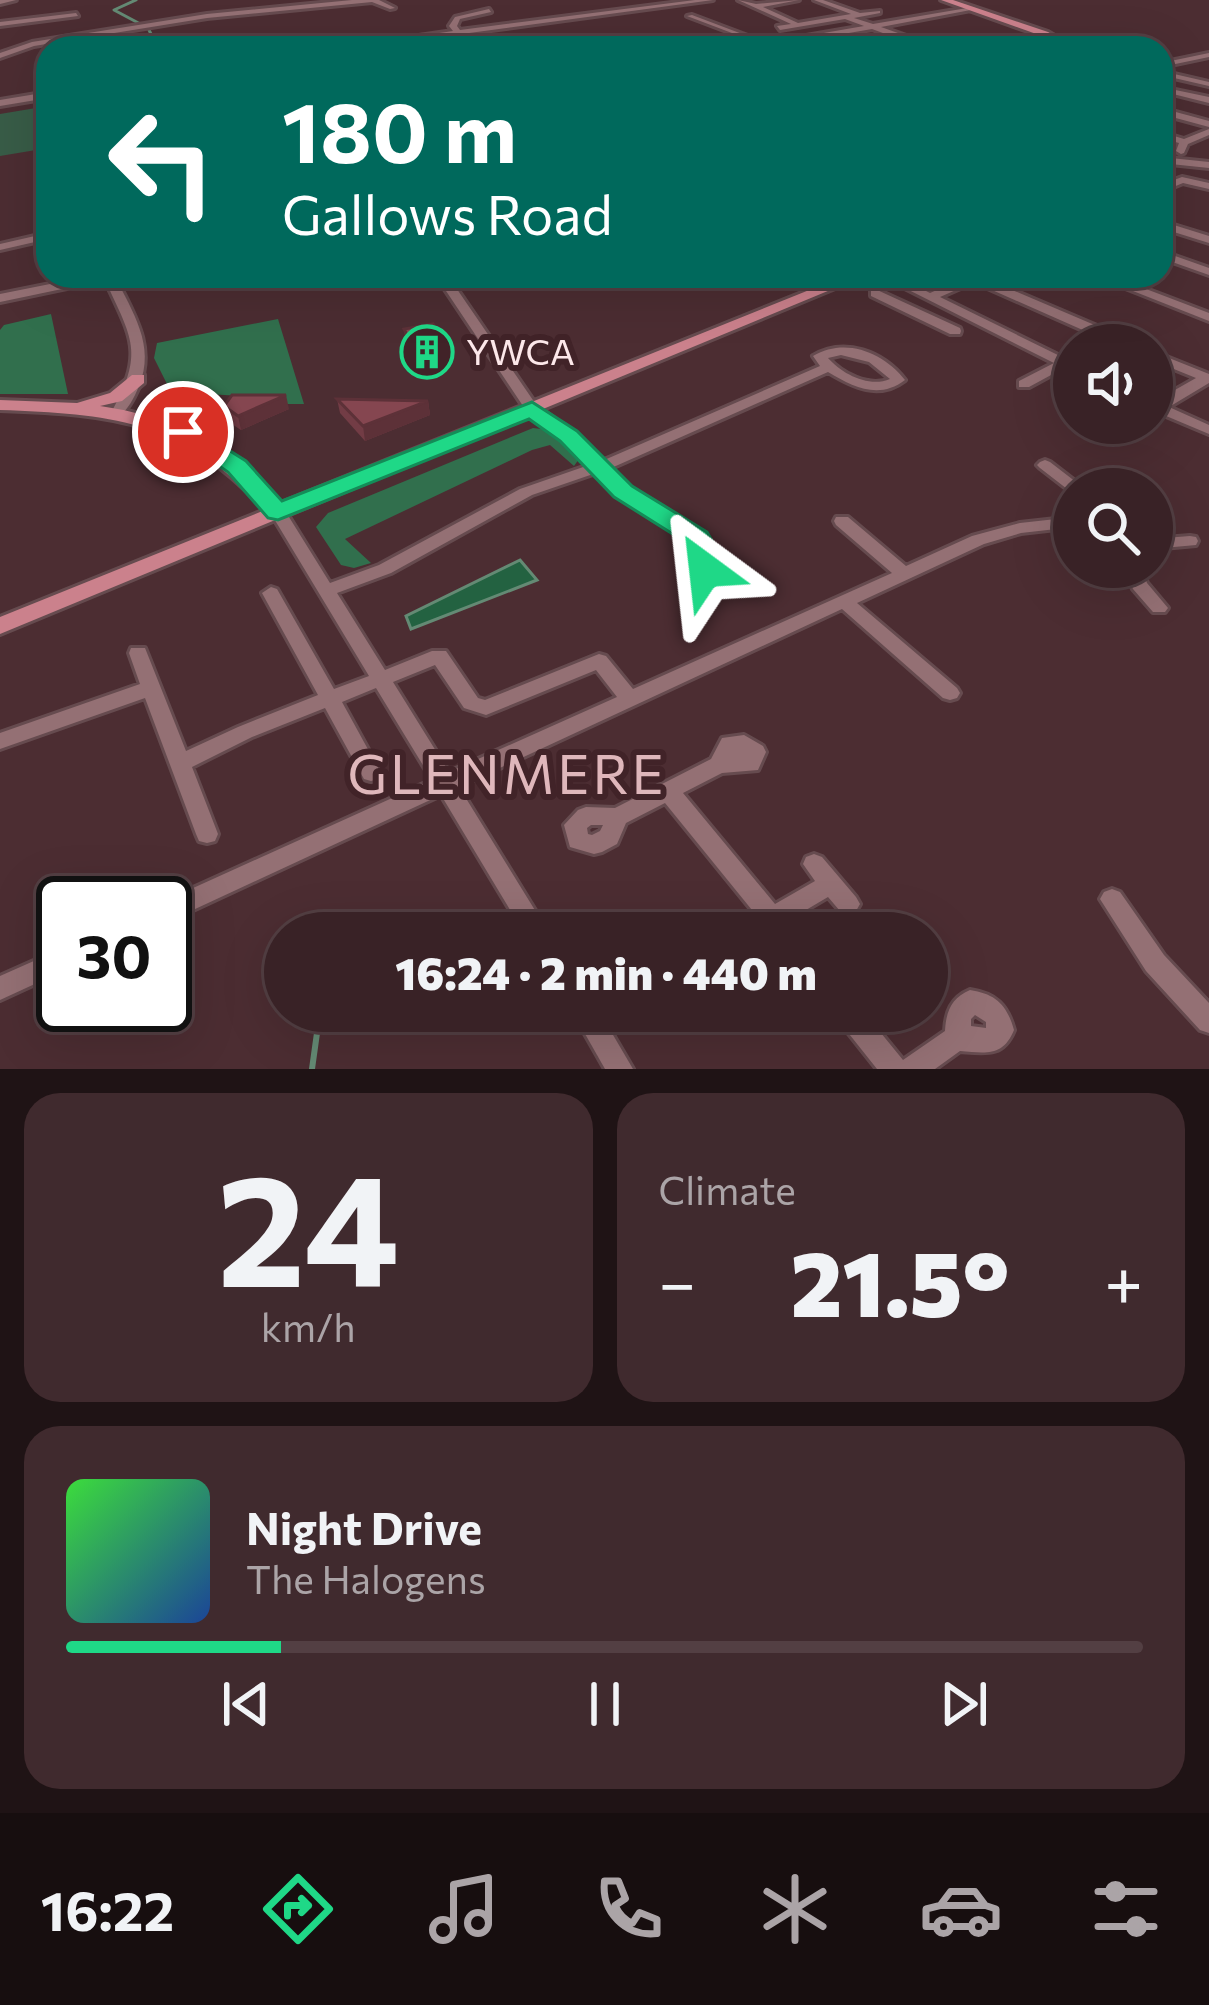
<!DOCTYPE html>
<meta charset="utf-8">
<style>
body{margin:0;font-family:Commissioner,sans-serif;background:#402a2e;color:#f1f3f6;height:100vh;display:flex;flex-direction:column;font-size:45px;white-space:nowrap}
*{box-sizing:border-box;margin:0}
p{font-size:39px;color:#aba4a7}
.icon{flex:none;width:66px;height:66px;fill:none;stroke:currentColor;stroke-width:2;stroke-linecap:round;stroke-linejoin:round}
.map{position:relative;height:1069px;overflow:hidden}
.panel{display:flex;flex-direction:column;gap:24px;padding:24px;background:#1f1315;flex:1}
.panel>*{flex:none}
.top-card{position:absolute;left:36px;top:36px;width:1137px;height:252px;border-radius:36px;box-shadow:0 12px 48px #0002,0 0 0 3px #533f43;background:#00695c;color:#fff;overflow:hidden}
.buttons{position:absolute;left:1053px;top:324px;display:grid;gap:24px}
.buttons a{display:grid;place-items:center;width:120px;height:120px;border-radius:50%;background:#392226;box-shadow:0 12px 48px #0002,0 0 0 3px #533f43;font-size:60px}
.speed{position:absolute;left:36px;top:876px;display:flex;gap:24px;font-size:60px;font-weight:700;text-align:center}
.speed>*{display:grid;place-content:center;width:156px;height:156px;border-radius:50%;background:#392226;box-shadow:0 12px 48px #0002,0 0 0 3px #533f43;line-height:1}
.speed .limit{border:6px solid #111;border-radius:18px;background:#fff;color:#111}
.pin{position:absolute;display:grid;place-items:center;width:102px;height:102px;color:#fff;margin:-51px;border:6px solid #fff;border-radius:50%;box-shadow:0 3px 12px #0007}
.me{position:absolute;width:132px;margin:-66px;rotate:330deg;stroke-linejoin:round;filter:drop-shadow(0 0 9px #0008)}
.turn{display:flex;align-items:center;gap:42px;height:252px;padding:0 48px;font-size:54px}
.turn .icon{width:156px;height:156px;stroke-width:2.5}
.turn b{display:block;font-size:84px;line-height:102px}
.big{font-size:90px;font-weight:800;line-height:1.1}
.panel .card{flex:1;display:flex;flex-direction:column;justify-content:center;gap:18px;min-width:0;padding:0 42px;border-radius:36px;background:#402a2e}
.panel .dial{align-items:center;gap:0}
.dial b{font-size:156px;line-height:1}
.song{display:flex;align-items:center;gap:36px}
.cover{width:144px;height:144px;border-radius:18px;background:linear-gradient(135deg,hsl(120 70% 55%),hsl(220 70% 35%))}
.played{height:12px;border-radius:6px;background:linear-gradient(90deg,#1fd887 20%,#533f43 20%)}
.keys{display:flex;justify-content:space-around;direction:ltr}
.heat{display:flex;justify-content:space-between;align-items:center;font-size:66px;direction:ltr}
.panel .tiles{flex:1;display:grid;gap:24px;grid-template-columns:1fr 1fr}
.card:last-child{grid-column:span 2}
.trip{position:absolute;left:264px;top:912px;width:684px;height:120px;border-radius:60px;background:#392226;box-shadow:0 12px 48px #0002,0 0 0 3px #533f43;font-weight:800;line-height:120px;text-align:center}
.tabs{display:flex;height:192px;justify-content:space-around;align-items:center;background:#170e0f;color:#aba4a7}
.tabs .icon{width:84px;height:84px}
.tabs .on{color:#1fd887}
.tabs b{font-size:54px;color:#f1f3f6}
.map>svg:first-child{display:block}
.green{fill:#385c47}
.forest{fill:#316f4d}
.water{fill:#236241;stroke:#648a74;stroke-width:3}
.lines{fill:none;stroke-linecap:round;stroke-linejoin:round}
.stream-far1{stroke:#648a74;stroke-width:3}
.stream{stroke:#648a74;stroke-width:6}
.minor-casing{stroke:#664b4f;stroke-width:6}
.major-casing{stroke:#664b4f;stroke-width:6}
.minor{fill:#947074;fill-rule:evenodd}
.major{fill:#cb818c;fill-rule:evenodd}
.wall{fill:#723c45}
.shaded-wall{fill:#5d3138}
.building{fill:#854650;stroke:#5d3138;stroke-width:3}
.route{fill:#1fd887;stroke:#148c58;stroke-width:3}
.labels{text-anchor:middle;stroke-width:12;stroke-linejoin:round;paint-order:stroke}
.far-poi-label{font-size:36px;fill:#fde8ea;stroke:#412328;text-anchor:start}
.near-neighbourhood-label{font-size:54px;letter-spacing:3px;fill:#dfb7bb;stroke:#412328}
</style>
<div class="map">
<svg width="1209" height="1069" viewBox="0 0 1209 1069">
<rect width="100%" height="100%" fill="#4c2d32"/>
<polygon class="green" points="48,106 48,148 0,156 0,114"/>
<g class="forest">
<polygon points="51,314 68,394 0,394 0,330 4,325"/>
<polygon points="278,319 304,404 240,404 242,396 171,392 154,358 157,343"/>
<polygon points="533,428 549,430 579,459 574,466 550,445 532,450 345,539 371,563 354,568 341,565 316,527 328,513"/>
</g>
<polygon class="water" points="520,560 537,580 411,629 406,616"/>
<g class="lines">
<g class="stream-far1">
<polyline points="136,0 114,10 146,27"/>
<polyline points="149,30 158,48"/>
</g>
<polyline class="stream" points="312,1069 317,1033"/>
<g class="minor-casing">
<g id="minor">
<polygon points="0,0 16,0 0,4"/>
<polygon points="352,0 379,0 395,8 390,9 372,2 207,18 34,46 0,58 0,53 32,42 207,14"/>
<polygon points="695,0 713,0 358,48 337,48 453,31 449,26 455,17 489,9 491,12 460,19 457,26 460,30"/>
<polygon points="738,0 756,4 799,0 763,7 798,23 851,14 814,0 823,0 860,13 880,11 880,13 854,18 873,24 973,7 976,9 881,27 912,38 956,48 909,42 879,48 862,48 902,40 872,29 762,48 745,48 761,44 687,16 692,15 766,43 864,26 845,19 780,30 777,26 791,24"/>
<polygon points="76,13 78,16 0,26 0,22"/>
<polygon points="869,38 872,42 817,48 821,46"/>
<polygon points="261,41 264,45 208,47 212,45"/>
<polygon points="503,41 510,43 507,48 499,48"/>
<polygon points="601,46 665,46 669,48 597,48"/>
<polygon points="1209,53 1209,57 1161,67 1161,63"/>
<polygon points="1161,71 1209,82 1209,86 1161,75"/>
<polygon points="1161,87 1209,97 1209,103 1161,91"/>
<polygon points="48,92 48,98 0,106 0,100"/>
<polygon points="1161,108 1209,121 1209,127 1161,114"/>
<polygon points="1209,129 1209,135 1188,144 1184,153 1181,154 1176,151 1179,143 1161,138 1161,132 1184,139"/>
<polygon points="1161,157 1209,162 1209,168 1161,163"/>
<polygon points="1182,177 1209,183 1209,189 1183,183 1161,192 1161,185"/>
<polygon points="1161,221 1209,236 1209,243 1161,228"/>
<polygon points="48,233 48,239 0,250 0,244"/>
<polygon points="1161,251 1209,268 1209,275 1161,258"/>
<path d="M 90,276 L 115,276 C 132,312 156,345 139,386 C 134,398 128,410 118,417 L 111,413 C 145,352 132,339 105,280 L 0,302 L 0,294 Z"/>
<path d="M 436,276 L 448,276 L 537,406 L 574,433 L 602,461 L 820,366 L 813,356 C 845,337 883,352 905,380 C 879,400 853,387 828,372 L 609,469 L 629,489 L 703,534 L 715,556 L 711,574 L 699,574 L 696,570 L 699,556 L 691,541 L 617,495 L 596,473 L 532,495 L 391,573 L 337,593 L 385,670 L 432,651 L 446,651 L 478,698 L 485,700 L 599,654 L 606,656 L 633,689 L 892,573 L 836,525 L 834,521 L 836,517 L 848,517 L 906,566 L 972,536 L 1020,523 L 1074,517 L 1074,527 L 1021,533 L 984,544 L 857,603 L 957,688 L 960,693 L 957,698 L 950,700 L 943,698 L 842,609 L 459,787 L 549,933 L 524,933 L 441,795 L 165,923 L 165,903 L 160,903 L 432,780 L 376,688 L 342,702 L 381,773 L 378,779 L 371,781 L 364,779 L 325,708 L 252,737 L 192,767 L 218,834 L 215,841 L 207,843 L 199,841 L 196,834 L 145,698 L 0,749 L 0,733 L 140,684 L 129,653 L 131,648 L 145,648 L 147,653 L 186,751 L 238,727 L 318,695 L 262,593 L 271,587 L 277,589 L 334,689 L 369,676 L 270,512 L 272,509 L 284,509 L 330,583 L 379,565 L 520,489 L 589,465 L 564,439 L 527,412 ZM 841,355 L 869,362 L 890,379 C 869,388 842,374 828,358 ZM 435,665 L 464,708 L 486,715 L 596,670 L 617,697 L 449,772 L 393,682 Z"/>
<polygon points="881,276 896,276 930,293 969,276 985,276 984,278 1104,329 1112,340 1107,345 1091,345 1098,339 1094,335 974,282 940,297 1064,358 1074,360 1074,372 1064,368 1029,387 1019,387 1019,381 1054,363"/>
<polygon points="1095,276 1112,276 1209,313 1209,321"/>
<polygon points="875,289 960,328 961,331 960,334 950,334 871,296 871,290"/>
<polygon points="1164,356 1209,374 1209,383 1169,407 1209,425 1209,434 1159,413 1152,415 1152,403 1196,378 1159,363 1157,360"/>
<polygon points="1120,423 1138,423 1123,433 1113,433 1111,430"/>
<polygon points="1045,460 1050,462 1085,489 1074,489 1074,493 1071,492 1040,468 1037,465 1040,462"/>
<polygon points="1190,536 1196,537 1198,541 1196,545 1152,549 1152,539"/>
<polygon points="1123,567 1141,567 1147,583 1168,608 1165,612 1153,612 1133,589"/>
<path d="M 744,735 L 763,746 L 766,752 L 758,770 L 722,773 L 683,793 L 775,904 L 815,881 L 803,864 L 806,857 L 814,854 L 822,857 L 856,897 L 860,904 L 856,911 L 848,914 L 840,911 L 828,897 L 789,920 L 797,933 L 735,933 L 739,925 L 756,915 L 665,803 L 626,823 L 617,844 L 602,852 L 594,854 L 570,847 L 564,825 L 578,810 L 586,807 L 615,808 L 711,759 L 722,738 ZM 591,825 L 603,825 L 600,831 L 592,835 L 588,834 L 587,828 Z"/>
<polygon points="1112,889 1120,892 1164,955 1209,1003 1209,1033 1200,1030 1146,971 1100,899 1104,892"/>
<polygon points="63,948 63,971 0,1000 0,976"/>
<path d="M 970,990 C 996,994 1007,1005 1014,1030 C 1003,1057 986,1053 960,1051 L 935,1069 L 877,1069 L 838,1020 L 834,1011 L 863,1011 L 903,1060 L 945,1031 C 946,1012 951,998 970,990 ZM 975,1015 L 986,1022 L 986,1028 L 971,1026 L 971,1019 Z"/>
<polygon points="572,1011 599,1011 633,1069 605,1069"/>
</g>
</g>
<g class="major-casing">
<g id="major">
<polygon points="941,0 953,0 1048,32 1075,48 1063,48 1042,36"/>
<path d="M 844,276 L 864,276 L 0,634 L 0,617 L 265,510 C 185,421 114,414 0,410 L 0,400 L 77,403 L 110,393 L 132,375 L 144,375 L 144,383 L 122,401 L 100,406 C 177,417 228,447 281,503 Z"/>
</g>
</g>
<use href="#minor" class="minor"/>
<use href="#major" class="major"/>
</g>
<g class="wall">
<polygon points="404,329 449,361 419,367 406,343"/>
<polygon points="337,399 428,401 430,415 365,441 340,413"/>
<polygon points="224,406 289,409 241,430 227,421"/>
</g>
<g class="shaded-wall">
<polygon points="447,347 449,361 419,367 417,353"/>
<polygon points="286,395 289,409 241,430 238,416"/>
<polygon points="428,401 430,415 365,441 363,426"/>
</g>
<g class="building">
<polygon points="433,324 447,347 417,353 404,329"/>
<polygon points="232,395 286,395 238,416 224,406"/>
<polygon points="337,399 428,401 363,426"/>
</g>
<polygon class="route" points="532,402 577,431 632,486 707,532 721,556 715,577 695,577 687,543 614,497 560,441 529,419 278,520 268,518 228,472 171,432 183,425 192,427 246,461 282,501"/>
<defs>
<g id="building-ring" transform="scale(2.7)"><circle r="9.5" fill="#412328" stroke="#1fd887" stroke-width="1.5"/><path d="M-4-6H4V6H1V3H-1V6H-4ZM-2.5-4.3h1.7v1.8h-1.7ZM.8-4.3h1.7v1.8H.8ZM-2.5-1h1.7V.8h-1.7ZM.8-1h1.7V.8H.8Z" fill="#1fd887"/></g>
</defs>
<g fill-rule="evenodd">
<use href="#building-ring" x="427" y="352"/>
</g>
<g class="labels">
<g class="far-poi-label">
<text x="466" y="365">YWCA</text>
</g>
<g class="near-neighbourhood-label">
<text x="507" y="794">GLENMERE</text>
</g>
</g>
</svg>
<div class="buttons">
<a><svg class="icon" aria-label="sound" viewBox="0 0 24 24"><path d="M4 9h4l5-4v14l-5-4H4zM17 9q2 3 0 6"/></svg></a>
<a><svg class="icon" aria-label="search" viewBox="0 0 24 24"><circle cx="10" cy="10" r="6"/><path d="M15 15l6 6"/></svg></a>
</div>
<div class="speed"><div class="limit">30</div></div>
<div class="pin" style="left:183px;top:432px;background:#d93025"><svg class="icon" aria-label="arrive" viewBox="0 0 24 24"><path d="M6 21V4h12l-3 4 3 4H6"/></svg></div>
<svg class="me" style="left:705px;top:570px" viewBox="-20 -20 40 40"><path d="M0-17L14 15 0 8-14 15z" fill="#1fd887" stroke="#fff" stroke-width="4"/></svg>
<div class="trip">16:24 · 2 min · 440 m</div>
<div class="top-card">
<div class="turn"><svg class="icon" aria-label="left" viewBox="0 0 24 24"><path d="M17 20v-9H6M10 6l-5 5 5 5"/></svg><div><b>180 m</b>Gallows Road</div></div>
</div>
</div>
<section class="panel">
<div class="tiles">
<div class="card dial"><b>24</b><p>km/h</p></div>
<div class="card"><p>Climate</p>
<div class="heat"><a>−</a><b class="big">21.5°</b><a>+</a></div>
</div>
<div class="card">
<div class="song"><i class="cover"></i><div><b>Night Drive</b><p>The Halogens</p></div></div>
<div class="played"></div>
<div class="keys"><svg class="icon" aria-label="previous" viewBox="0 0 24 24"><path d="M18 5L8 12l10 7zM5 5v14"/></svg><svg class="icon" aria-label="pause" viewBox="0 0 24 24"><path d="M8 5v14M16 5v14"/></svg><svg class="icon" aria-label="next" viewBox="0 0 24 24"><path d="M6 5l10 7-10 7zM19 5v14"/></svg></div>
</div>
</div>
</section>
<nav class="tabs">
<b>16:22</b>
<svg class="icon on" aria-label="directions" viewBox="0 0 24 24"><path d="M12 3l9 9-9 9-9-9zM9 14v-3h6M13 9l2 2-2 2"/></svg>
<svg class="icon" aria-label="music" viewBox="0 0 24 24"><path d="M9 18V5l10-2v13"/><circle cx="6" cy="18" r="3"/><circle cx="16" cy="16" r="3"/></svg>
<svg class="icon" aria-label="phone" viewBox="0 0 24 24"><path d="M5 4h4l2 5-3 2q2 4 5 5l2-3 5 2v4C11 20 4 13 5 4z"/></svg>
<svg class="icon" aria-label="climate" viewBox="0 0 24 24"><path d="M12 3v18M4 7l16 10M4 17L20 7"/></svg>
<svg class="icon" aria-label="car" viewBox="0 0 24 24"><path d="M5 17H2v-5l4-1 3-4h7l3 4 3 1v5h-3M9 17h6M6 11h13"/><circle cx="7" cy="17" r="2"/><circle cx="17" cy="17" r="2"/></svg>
<svg class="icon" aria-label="filters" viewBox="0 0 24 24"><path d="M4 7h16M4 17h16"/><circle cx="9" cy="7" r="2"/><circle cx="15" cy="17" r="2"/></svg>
</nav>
